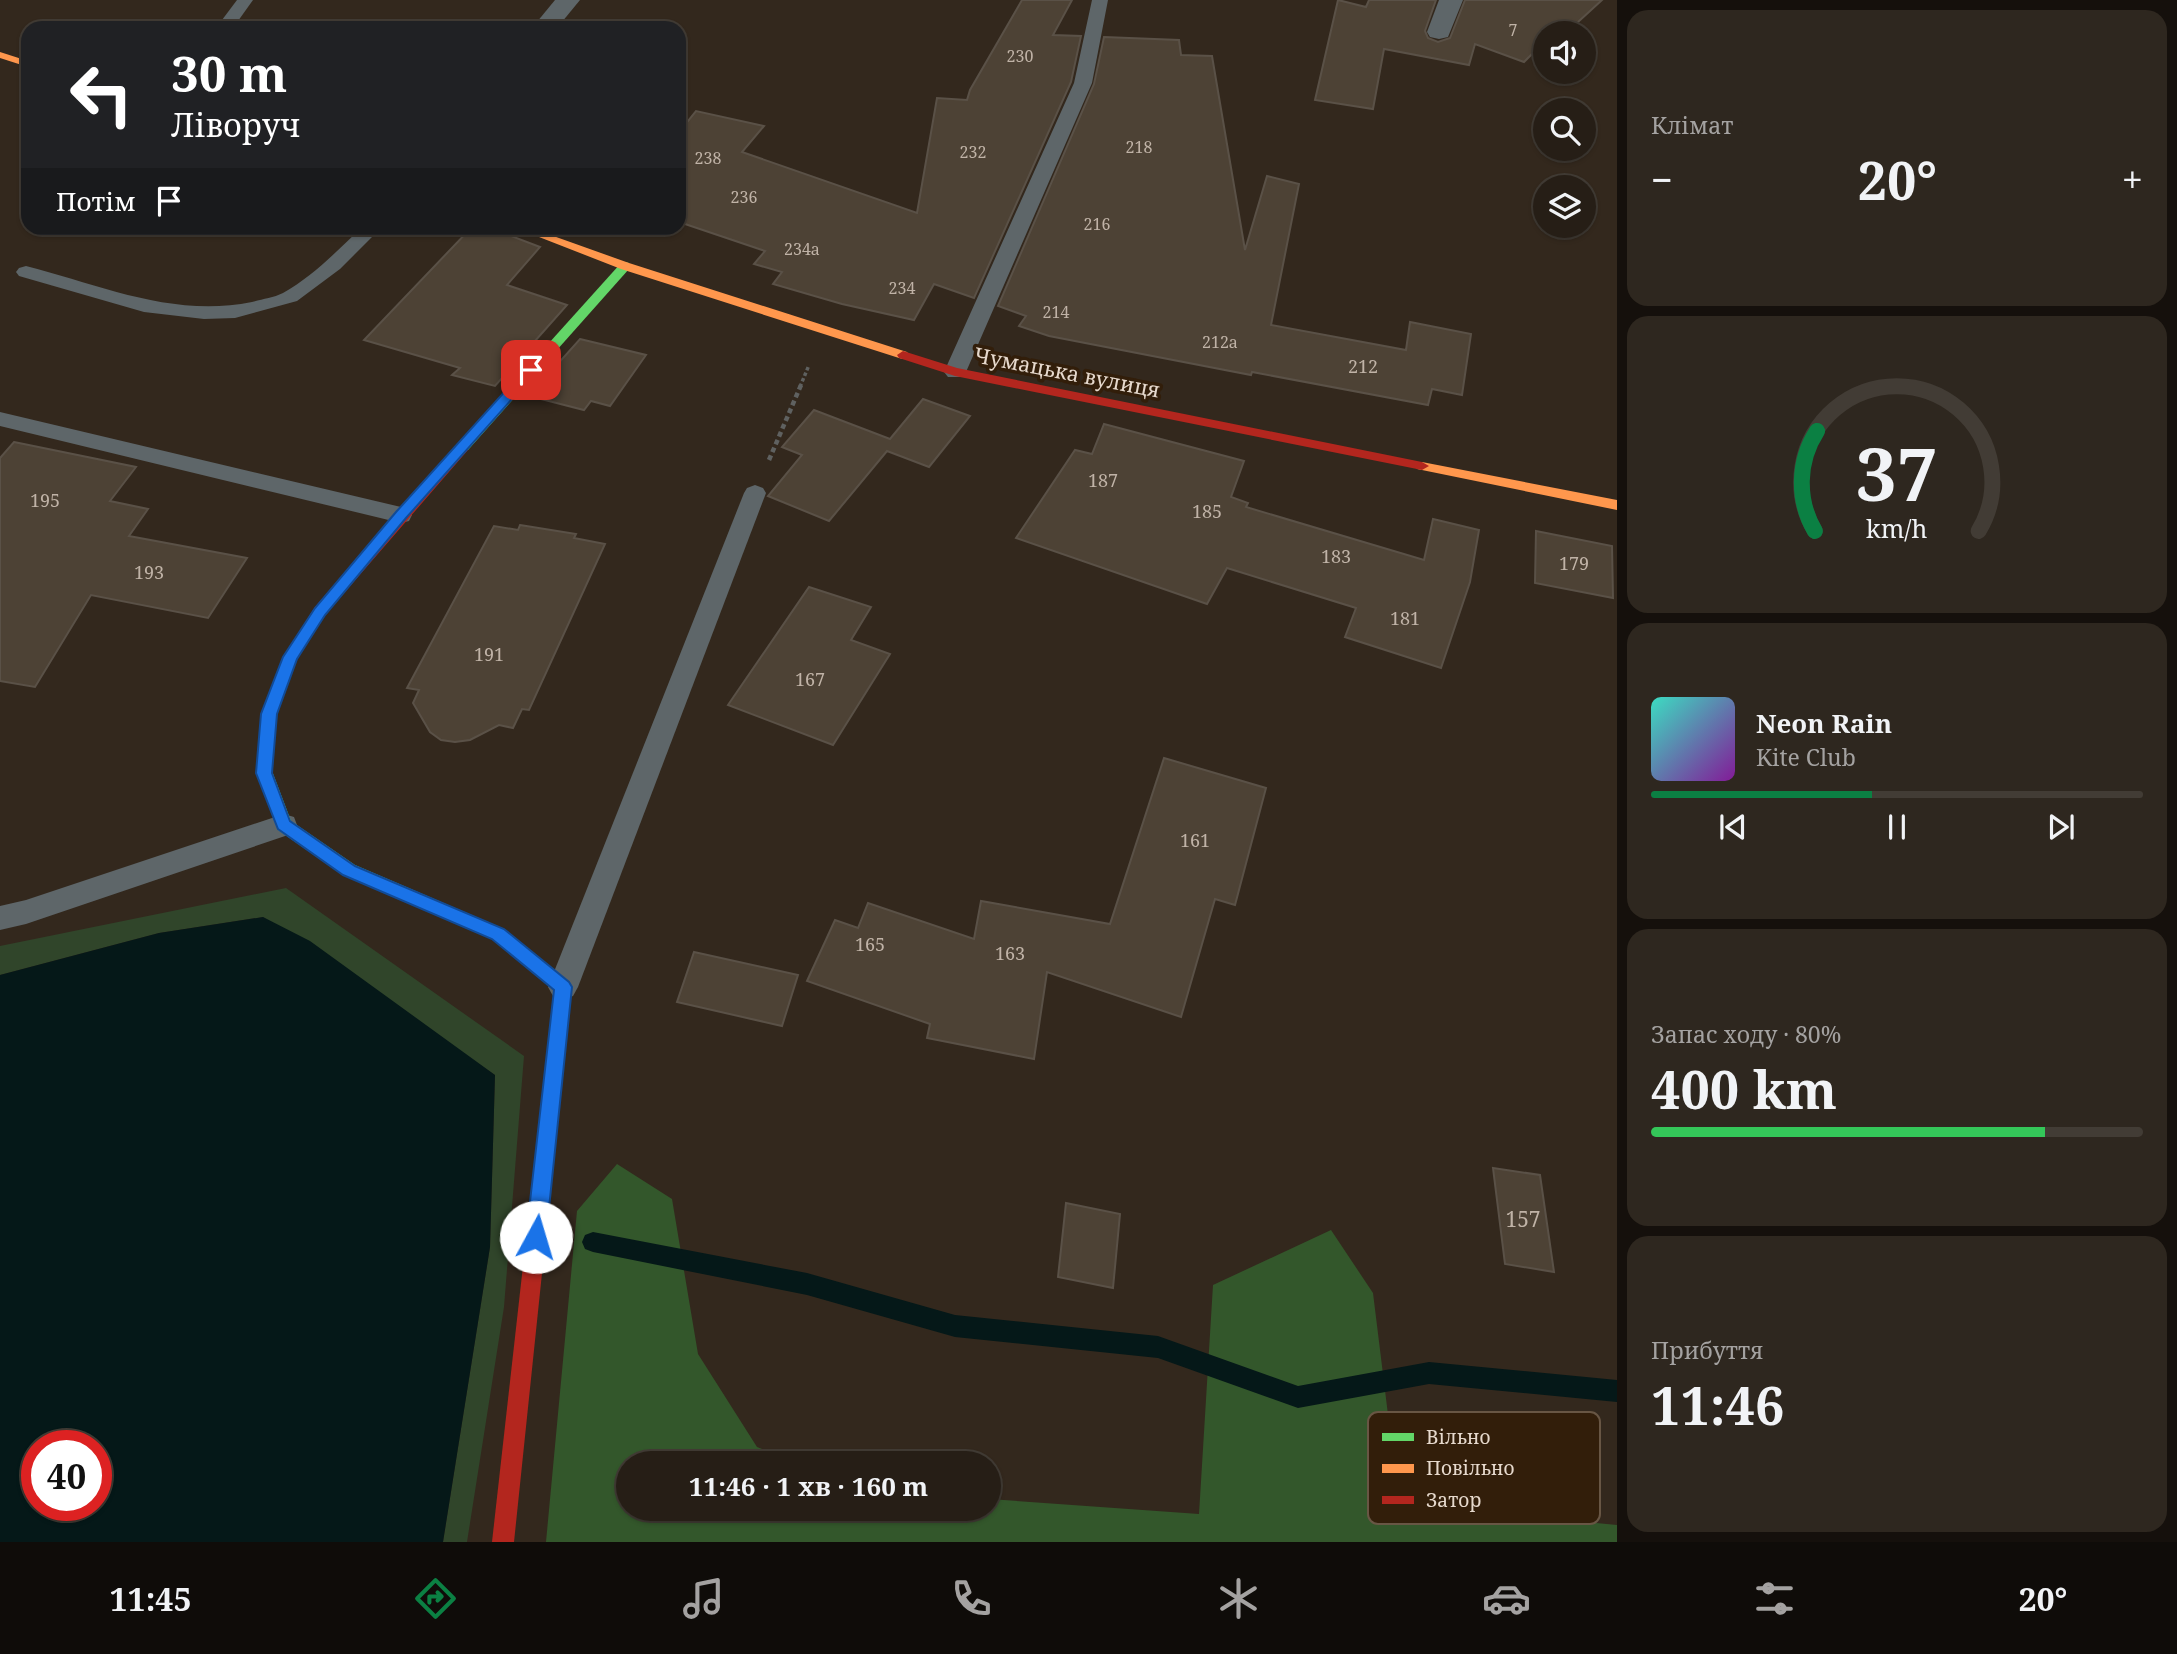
<!DOCTYPE html>
<html lang="uk">
<meta charset="utf-8">
<style>
body{margin:0;font-family:"Noto Serif",serif;background:#2e271f;color:#f1f3f6;height:100vh;display:flex;flex-direction:column;font-size:26px;white-space:nowrap}
*{box-sizing:border-box;margin:0}
p{font-size:23px;color:#a4a2a1}
.icon{flex:none;width:38px;height:38px;fill:none;stroke:currentColor;stroke-width:2;stroke-linecap:round;stroke-linejoin:round}
.map{position:relative;flex:1;overflow:hidden}
.sheet{display:flex;flex-direction:column;gap:10px;padding:10px;background:#15100c;width:560px}
.sheet>*{flex:none}
.guide{position:absolute;left:21px;top:21px;width:665px;height:214px;border-radius:21px;box-shadow:0 2px 5px #0004,0 0 0 2px #423c35;background:#202124;color:#fff;overflow:hidden}
.controls{position:absolute;left:1533px;top:21px;display:grid;gap:14px}
.controls a{display:grid;place-items:center;width:63px;height:63px;border-radius:50%;background:#261e16;box-shadow:0 2px 5px #0004,0 0 0 2px #423c35;font-size:35px}
.speed{position:absolute;left:21px;top:1430px;display:flex;gap:14px;font-size:35px;font-weight:700;text-align:center}
.speed>*{display:grid;place-content:center;width:91px;height:91px;border-radius:50%;background:#261e16;box-shadow:0 2px 5px #0004,0 0 0 2px #423c35;line-height:1}
.speed .limit{border:10px solid #d22;background:#fff;color:#111}
.pin{position:absolute;display:grid;place-items:center;width:60px;height:60px;color:#fff;margin:-30px;border-radius:14px;box-shadow:0 4px 10px #0006}
.me{position:absolute;width:77px;margin:-38px;rotate:6deg;stroke-linejoin:round;filter:drop-shadow(0 0 5px #0008)}
.turn{display:flex;align-items:center;gap:24px;height:147px;padding:0 35px;font-size:32px}
.turn .icon{width:91px;height:91px;stroke-width:2.5}
.turn b{display:block;font-size:49px;line-height:60px}
.then{display:flex;align-items:center;height:66px;padding:0 35px;background:#0003;gap:14px;font-size:26px}
.big{font-size:52px;font-weight:700;line-height:1.1}
.sheet .card{flex:1;display:flex;flex-direction:column;justify-content:center;gap:10px;min-width:0;padding:0 24px;border-radius:21px;background:#2e271f}
.sheet .dial{align-items:center;gap:0}
.dial svg{height:182px;overflow:visible;fill:none;stroke:#423c35;stroke-width:7;stroke-linecap:round;text-anchor:middle}
.dial text{fill:#f1f3f6;stroke:none}
.song{display:flex;align-items:center;gap:21px}
.cover{width:84px;height:84px;border-radius:10px;background:linear-gradient(135deg,hsl(170 70% 55%),hsl(290 70% 35%))}
.played{height:7px;border-radius:4px;background:linear-gradient(90deg,#0b8043 45%,#423c35 45%)}
.keys{display:flex;justify-content:space-around;direction:ltr}
.heat{display:flex;justify-content:space-between;align-items:center;font-size:38px;direction:ltr}
.charge{height:10px;border-radius:5px;background:linear-gradient(90deg,#34c759 80%,#423c35 0)}
.trip{position:absolute;left:616px;top:1451px;width:385px;height:70px;border-radius:35px;background:#261e16;box-shadow:0 2px 5px #0004,0 0 0 2px #423c35;font-weight:700;line-height:70px;text-align:center}
.tabs{display:flex;height:112px;justify-content:space-around;align-items:center;background:#0f0c09;color:#a4a2a1}
.tabs .icon{width:49px;height:49px}
.tabs .active{color:#0b8043}
.tabs b{font-size:32px;color:#f1f3f6}
main{display:flex;flex:1;min-height:0}
.map>svg:first-child{display:block}
.green{fill:#30452a}
.forest{fill:#33572b}
.water{fill:#051818;fill-rule:evenodd}
.lines{fill:none;stroke-linecap:round;stroke-linejoin:round}
.stream{fill:#051818;fill-rule:evenodd}
.building{fill:#4d4235;stroke:#5a5147;stroke-width:2}
.path-far1{stroke:#5f6160;stroke-width:3.5;stroke-dasharray:3.5 2.5;stroke-linecap:butt}
.path{stroke:#5f6160;stroke-width:4.5;stroke-dasharray:5 3.5;stroke-linecap:butt}
.lane{fill:#5e6669;fill-rule:evenodd}
.street{fill:#5e6669;fill-rule:evenodd}
.fast{fill:#63d668;fill-rule:evenodd}
.slow{fill:#ff974d;fill-rule:evenodd}
.jam{fill:#b3261e;fill-rule:evenodd}
.route{fill:#1a73e8;stroke:#114b97;stroke-width:2}
.labels{text-anchor:middle;stroke-width:7;stroke-linejoin:round;paint-order:stroke}
.far-number-label{font-size:16px;fill:#c0b3a7}
.number-label{font-size:18px;fill:#c0b3a7}
.street-label{font-size:21px;fill:#e6d9cd;stroke:#321e0a}
.near-number-label{font-size:21px;fill:#c0b3a7}
.key{fill:#321e0a;stroke:#685644;stroke-width:2}
.key-label{font-size:19px;fill:#e6d9cd}
</style>
<main>
<div class="map">
<svg width="1617" height="1542" viewBox="0 0 1617 1542">
<rect width="100%" height="100%" fill="#33281d"/>
<polygon class="green" points="286,888 524,1056 504,1307 467,1542 443,1542 490,1247 495,1075 263,917 159,933 0,975 0,946"/>
<polygon class="forest" points="617,1164 672,1199 698,1354 757,1447 799,1463 628,1463 628,1508 989,1508 989,1499 1199,1514 1213,1285 1331,1230 1373,1293 1399,1504 1617,1525 1617,1542 546,1542 577,1211"/>
<path class="water" d="M 263,917 L 310,941 L 495,1075 L 490,1247 L 443,1542 L 0,1542 L 0,975 L 159,933 ZM 37,1446 L 96,1446 L 96,1505 L 37,1505 Z"/>
<g class="lines">
<polygon class="stream" points="593,1232 807,1273 955,1315 1158,1336 1298,1386 1429,1362 1617,1380 1617,1402 1429,1384 1298,1408 1158,1358 955,1337 807,1295 593,1252 585,1249 582,1242 585,1235"/>
</g>
<g class="building">
<polygon points="1022,0 1072,0 1053,35 1081,36 1071,82 974,298 934,284 914,320 842,304 773,284 782,272 754,264 765,251 679,222 679,132 696,111 764,126 742,152 917,213 937,98 967,100 970,90"/>
<polygon points="1338,0 1366,7 1369,0 1436,0 1425,31 1428,38 1438,42 1450,38 1465,0 1602,0 1566,33 1545,33 1545,53 1543,55 1534,52 1524,62 1475,44 1469,65 1384,49 1373,109 1315,100"/>
<polygon points="1104,37 1179,40 1181,55 1212,56 1245,250 1267,176 1299,184 1271,325 1406,350 1410,322 1471,334 1462,395 1432,389 1428,405 1252,372 1251,375 1049,336 1019,326 1026,316 998,306 1094,84"/>
<polygon points="471,228 505,228 511,236 540,247 507,285 567,305 495,386 452,375 460,368 364,340"/>
<polygon points="580,339 646,355 610,406 591,401 584,410 529,396"/>
<polygon points="923,399 970,416 929,467 887,451 829,521 768,496 802,455 782,447 814,410 890,439"/>
<polygon points="1104,424 1244,461 1231,497 1248,503 1246,507 1424,560 1433,519 1479,530 1470,582 1441,668 1345,637 1356,608 1227,568 1207,604 1016,538 1075,450 1092,454"/>
<polygon points="14,442 136,467 110,501 148,509 129,536 247,558 208,618 91,595 35,687 0,681 0,458"/>
<polygon points="520,525 576,534 574,538 605,544 529,710 522,709 513,728 499,725 470,740 455,742 441,740 430,732 413,703 419,690 407,688 494,526 518,530"/>
<polygon points="1536,531 1612,546 1613,598 1535,583"/>
<polygon points="809,587 871,607 851,640 890,654 833,745 728,705"/>
<polygon points="1164,758 1266,788 1235,905 1215,899 1181,1017 1047,972 1034,1059 927,1038 930,1024 807,981 835,920 858,928 868,903 974,939 981,901 1110,924"/>
<polygon points="694,952 798,975 782,1026 677,1002"/>
<polygon points="1493,1168 1540,1175 1554,1272 1505,1264"/>
<polygon points="1066,1203 1120,1214 1113,1288 1058,1277"/>
</g>
<g class="lines">
<polyline class="path-far1" points="800,387 809,365"/>
<polyline class="path" points="769,460 801,385"/>
<g class="lane">
<polygon points="237,0 253,0 233,28 216,28"/>
<polygon points="1092,0 1108,0 1092,83 966,372 962,377 948,377 944,372 1074,83"/>
<path d="M 361,228 L 381,228 L 340,269 L 297,301 L 235,318 L 204,319 L 144,312 L 19,276 L 16,272 L 19,268 L 26,266 C 101,285 172,318 252,302 C 262,299 273,298 283,293 C 312,277 337,251 361,228 Z"/>
<polygon points="0,412 401,507 409,509 412,515 409,521 401,523 0,426"/>
<polygon points="755,485 763,488 766,493 578,987 573,996 563,1000 553,996 548,987 744,493 747,488"/>
<polygon points="284,814 294,817 297,825 294,833 26,924 0,930 0,906 26,900"/>
</g>
<g class="street">
<polygon points="555,0 580,0 557,28 532,28"/>
<polygon points="1439,0 1463,0 1448,37 1439,39 1430,37 1427,32"/>
</g>
<g class="fast">
<polygon points="625,262 629,263 629,269 468,450 458,450 458,444 621,263"/>
<polygon points="264,765 270,767 272,771 291,821 355,865 504,929 569,982 572,987 563,1049 557,1051 551,1049 548,1043 554,990 492,939 343,875 278,830 256,771 258,767"/>
</g>
<g class="slow">
<polygon points="0,52 28,61 28,67 0,58"/>
<polygon points="516,228 531,228 629,263 907,352 909,355 903,359 899,358 621,269"/>
<polygon points="1422,462 1617,500 1617,510 1417,469 1415,466"/>
</g>
<g class="jam">
<polygon points="903,351 957,368 1422,462 1429,466 1422,470 955,376 899,358 897,355"/>
<polygon points="463,443 468,444 468,450 325,615 297,659 277,714 272,771 270,775 258,775 256,771 261,714 285,654 315,607 458,444"/>
<polygon points="557,1035 563,1037 566,1043 514,1542 492,1542 548,1043 551,1037"/>
</g>
</g>
<polygon class="route" points="531,366 538,370 536,372 406,518 325,615 297,659 277,714 272,773 290,821 355,866 504,929 569,982 572,987 546,1237 543,1243 536,1246 529,1243 526,1237 554,990 492,939 343,875 278,829 256,773 261,714 283,657 315,608 396,512 527,367"/>
<g class="labels">
<g class="far-number-label">
<text x="1513" y="36">7</text>
<text x="1020" y="62">230</text>
<text x="1139" y="153">218</text>
<text x="973" y="158">232</text>
<text x="708" y="164">238</text>
<text x="744" y="203">236</text>
<text x="1097" y="230">216</text>
<text x="802" y="255">234а</text>
<text x="902" y="294">234</text>
<text x="1056" y="318">214</text>
<text x="1220" y="348">212а</text>
</g>
<g class="number-label">
<text x="1363" y="373">212</text>
<text x="1103" y="487">187</text>
<text x="45" y="507">195</text>
<text x="1207" y="518">185</text>
<text x="1336" y="563">183</text>
<text x="1574" y="570">179</text>
<text x="149" y="579">193</text>
<text x="1405" y="625">181</text>
<text x="489" y="661">191</text>
<text x="810" y="686">167</text>
<text x="1195" y="847">161</text>
<text x="870" y="951">165</text>
<text x="1010" y="960">163</text>
</g>
<g class="street-label">
<text transform="translate(1067 373) rotate(11)" y="7">Чумацька вулиця</text>
</g>
<g class="near-number-label">
<text x="1523" y="1227">157</text>
</g>
</g>
<rect x="1368" y="1412" width="232" height="112" rx="10" class="key"/>
<rect x="1382" y="1433" width="32" height="8" fill="#63d668"/>
<rect x="1382" y="1464" width="32" height="9" fill="#ff974d"/>
<rect x="1382" y="1496" width="32" height="8" fill="#b3261e"/>
<g class="key-label">
<text x="1426" y="1444">Вільно</text>
<text x="1426" y="1475">Повільно</text>
<text x="1426" y="1507">Затор</text>
</g>
</svg>
<div class="controls">
<a><svg class="icon" aria-label="sound" viewBox="0 0 24 24"><path d="M4 9h4l5-4v14l-5-4H4zM17 9q2 3 0 6"/></svg></a>
<a><svg class="icon" aria-label="search" viewBox="0 0 24 24"><circle cx="10" cy="10" r="6"/><path d="M15 15l6 6"/></svg></a>
<a><svg class="icon" aria-label="layers" viewBox="0 0 24 24"><path d="M12 4l9 5-9 5-9-5zM3 14l9 5 9-5"/></svg></a>
</div>
<div class="speed"><div class="limit">40</div></div>
<div class="pin" style="left:531px;top:370px;background:#d93025"><svg class="icon" aria-label="arrive" viewBox="0 0 24 24"><path d="M6 21V4h12l-3 4 3 4H6"/></svg></div>
<svg class="me" style="left:536px;top:1237px" viewBox="-20 -20 40 40"><circle r="19" fill="#fff"/><path d="M0-13L10 11 0 6-10 11z" fill="#1a73e8"/></svg>
<div class="trip">11:46 · 1 хв · 160 m</div>
<div class="guide">
<div class="turn"><svg class="icon" aria-label="left" viewBox="0 0 24 24"><path d="M17 20v-9H6M10 6l-5 5 5 5"/></svg><div><b>30 m</b>Ліворуч</div></div>
<div class="then">Потім<svg class="icon" aria-label="arrive" viewBox="0 0 24 24"><path d="M6 21V4h12l-3 4 3 4H6"/></svg></div>
</div>
</div>
<section class="sheet">
<div class="card"><p>Клімат</p>
<div class="heat"><a>−</a><b class="big">20°</b><a>+</a></div>
</div>
<div class="card dial"><svg viewBox="0 0 100 80">
<path d="M14 69A42 42 0 1 1 86 69"/>
<path d="M14 69A42 42 0 0 1 15 25" stroke="#0b8043"/>
<text x="50" y="56" font-size="32" font-weight="700">37</text>
<text x="50" y="72" font-size="11">km/h</text>
</svg></div>
<div class="card">
<div class="song"><i class="cover"></i><div><b>Neon Rain</b><p>Kite Club</p></div></div>
<div class="played"></div>
<div class="keys"><svg class="icon" aria-label="previous" viewBox="0 0 24 24"><path d="M18 5L8 12l10 7zM5 5v14"/></svg><svg class="icon" aria-label="pause" viewBox="0 0 24 24"><path d="M8 5v14M16 5v14"/></svg><svg class="icon" aria-label="next" viewBox="0 0 24 24"><path d="M6 5l10 7-10 7zM19 5v14"/></svg></div>
</div>
<div class="card"><p>Запас ходу · 80%</p><b class="big">400 km</b><div class="charge"></div></div>
<div class="card"><p>Прибуття</p><b class="big">11:46</b></div>
</section>
</main>
<nav class="tabs">
<b>11:45</b>
<svg class="icon active" aria-label="directions" viewBox="0 0 24 24"><path d="M12 3l9 9-9 9-9-9zM9 14v-3h6M13 9l2 2-2 2"/></svg>
<svg class="icon" aria-label="music" viewBox="0 0 24 24"><path d="M9 18V5l10-2v13"/><circle cx="6" cy="18" r="3"/><circle cx="16" cy="16" r="3"/></svg>
<svg class="icon" aria-label="phone" viewBox="0 0 24 24"><path d="M5 4h4l2 5-3 2q2 4 5 5l2-3 5 2v4C11 20 4 13 5 4z"/></svg>
<svg class="icon" aria-label="climate" viewBox="0 0 24 24"><path d="M12 3v18M4 7l16 10M4 17L20 7"/></svg>
<svg class="icon" aria-label="car" viewBox="0 0 24 24"><path d="M5 17H2v-5l4-1 3-4h7l3 4 3 1v5h-3M9 17h6M6 11h13"/><circle cx="7" cy="17" r="2"/><circle cx="17" cy="17" r="2"/></svg>
<svg class="icon" aria-label="filters" viewBox="0 0 24 24"><path d="M4 7h16M4 17h16"/><circle cx="9" cy="7" r="2"/><circle cx="15" cy="17" r="2"/></svg>
<b>20°</b>
</nav>
